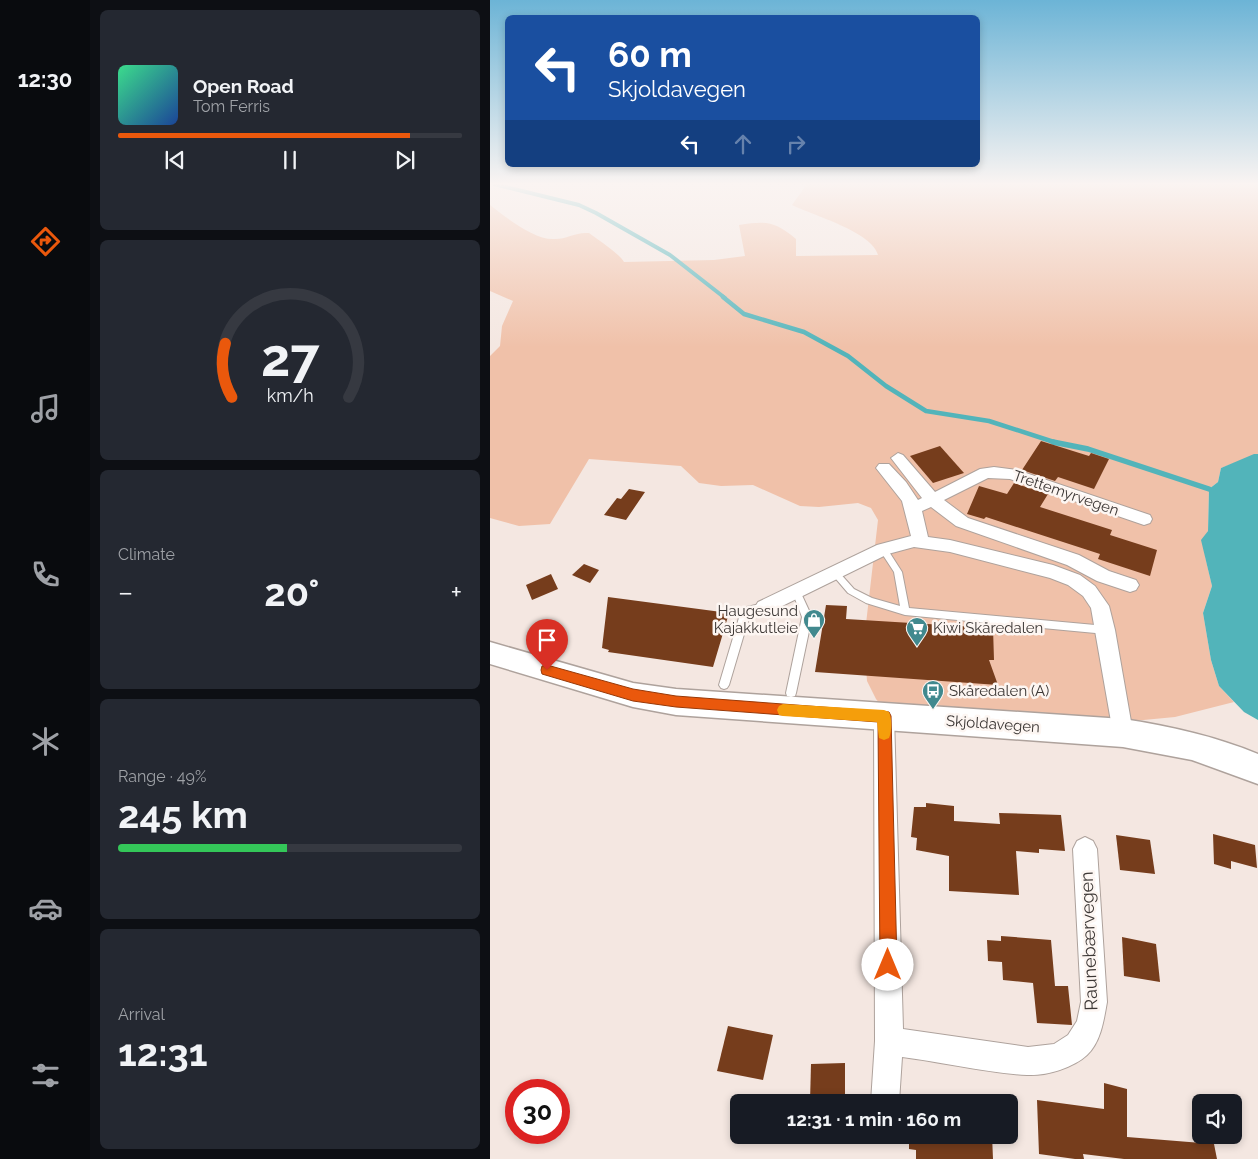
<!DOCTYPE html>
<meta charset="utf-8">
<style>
body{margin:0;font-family:Raleway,sans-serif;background:#242831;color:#f1f3f6;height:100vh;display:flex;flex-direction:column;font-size:19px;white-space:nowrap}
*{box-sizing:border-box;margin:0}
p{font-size:16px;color:#9ea1a6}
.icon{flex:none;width:28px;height:28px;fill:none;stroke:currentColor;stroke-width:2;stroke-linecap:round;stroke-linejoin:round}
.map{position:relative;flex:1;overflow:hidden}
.panel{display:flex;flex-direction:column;gap:10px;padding:10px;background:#0d0f14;width:400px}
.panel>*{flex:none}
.guide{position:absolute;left:15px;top:15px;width:475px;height:152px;border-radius:8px;box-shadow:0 2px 8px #0003;background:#1a4fa0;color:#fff;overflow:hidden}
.buttons{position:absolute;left:702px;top:1094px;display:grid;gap:10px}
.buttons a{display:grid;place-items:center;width:50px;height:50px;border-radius:8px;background:#171b24;box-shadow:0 2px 8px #0003;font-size:25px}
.speed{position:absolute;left:15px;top:1079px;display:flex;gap:10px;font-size:25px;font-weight:700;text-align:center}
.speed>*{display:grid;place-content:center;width:65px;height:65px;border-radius:50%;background:#171b24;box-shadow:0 2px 8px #0003;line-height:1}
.speed .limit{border:8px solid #d22;background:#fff;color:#111}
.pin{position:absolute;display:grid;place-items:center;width:42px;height:42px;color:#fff;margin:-51px -21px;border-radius:50% 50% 50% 0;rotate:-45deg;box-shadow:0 0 5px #0007}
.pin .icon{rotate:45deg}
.me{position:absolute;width:55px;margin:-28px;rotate:0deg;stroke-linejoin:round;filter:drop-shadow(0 0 4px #0008)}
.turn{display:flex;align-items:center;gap:18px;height:105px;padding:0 20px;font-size:22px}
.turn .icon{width:65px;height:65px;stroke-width:2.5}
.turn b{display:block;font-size:35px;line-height:42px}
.lanes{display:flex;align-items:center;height:48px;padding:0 20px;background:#0003;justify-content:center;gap:25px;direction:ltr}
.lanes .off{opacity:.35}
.big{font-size:38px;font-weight:700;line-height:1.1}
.panel .widget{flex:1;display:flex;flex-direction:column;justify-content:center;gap:8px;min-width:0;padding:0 18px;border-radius:8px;background:#242831}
.panel .dial{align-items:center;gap:0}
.dial svg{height:130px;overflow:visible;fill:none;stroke:#363941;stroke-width:7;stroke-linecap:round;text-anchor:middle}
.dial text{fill:#f1f3f6;stroke:none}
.song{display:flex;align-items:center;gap:15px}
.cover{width:60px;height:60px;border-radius:8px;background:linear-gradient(135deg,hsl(150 70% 55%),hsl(220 70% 35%))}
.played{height:5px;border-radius:2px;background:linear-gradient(90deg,#ea580c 85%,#363941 85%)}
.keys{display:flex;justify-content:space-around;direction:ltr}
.heat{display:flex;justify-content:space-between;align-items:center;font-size:28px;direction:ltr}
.charge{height:8px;border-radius:4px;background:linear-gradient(90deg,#34c759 49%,#363941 0)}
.trip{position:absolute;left:240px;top:1094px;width:288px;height:50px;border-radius:8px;background:#171b24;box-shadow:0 2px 8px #0003;font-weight:700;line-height:50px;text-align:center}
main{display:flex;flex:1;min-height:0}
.menu{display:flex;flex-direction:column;width:90px;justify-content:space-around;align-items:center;background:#090b0e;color:#9ea1a6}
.menu .icon{width:35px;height:35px}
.menu .on{color:#ea580c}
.menu b{font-size:22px;color:#f1f3f6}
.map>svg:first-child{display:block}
.green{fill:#f0c1a9}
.water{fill:#52b4ba}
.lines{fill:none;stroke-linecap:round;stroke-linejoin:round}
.stream-far2{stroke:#52b4ba;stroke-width:4}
.stream-far1{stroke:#52b4ba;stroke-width:4.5}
.stream{stroke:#52b4ba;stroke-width:5.5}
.building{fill:#763d1c}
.service-casing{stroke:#aea29c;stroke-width:2}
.minor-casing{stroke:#aea29c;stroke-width:2}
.secondary-casing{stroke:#aea29c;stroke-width:3}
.service{fill:#fff;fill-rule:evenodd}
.minor{fill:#fff;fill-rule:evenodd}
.secondary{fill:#fff;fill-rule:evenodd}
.route{fill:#ea580c;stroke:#983908}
.slow{fill:#f59e0b}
.labels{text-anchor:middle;stroke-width:5;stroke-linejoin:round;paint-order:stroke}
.street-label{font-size:15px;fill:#3d3836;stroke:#fdf6f2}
.poi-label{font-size:15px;fill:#3d3836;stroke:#fdf6f2;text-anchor:start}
.near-street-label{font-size:18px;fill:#3d3836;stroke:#fdf6f2}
</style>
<main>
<nav class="menu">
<b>12:30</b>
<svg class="icon on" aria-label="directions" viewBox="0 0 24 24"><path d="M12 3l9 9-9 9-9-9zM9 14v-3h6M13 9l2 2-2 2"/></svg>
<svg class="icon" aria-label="music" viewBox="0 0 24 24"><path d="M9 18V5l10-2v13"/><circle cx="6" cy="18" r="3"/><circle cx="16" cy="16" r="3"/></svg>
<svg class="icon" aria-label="phone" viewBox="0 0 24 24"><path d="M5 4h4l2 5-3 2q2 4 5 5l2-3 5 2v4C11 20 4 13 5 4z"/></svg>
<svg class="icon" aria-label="climate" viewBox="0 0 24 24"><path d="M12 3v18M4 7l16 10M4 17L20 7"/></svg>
<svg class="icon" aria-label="car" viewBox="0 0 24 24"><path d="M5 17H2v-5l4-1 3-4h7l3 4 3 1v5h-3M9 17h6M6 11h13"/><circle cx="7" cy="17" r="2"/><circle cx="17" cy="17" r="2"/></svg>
<svg class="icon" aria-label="filters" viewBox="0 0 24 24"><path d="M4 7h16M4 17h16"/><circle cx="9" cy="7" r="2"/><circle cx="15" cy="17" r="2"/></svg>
</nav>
<section class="panel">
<div class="widget">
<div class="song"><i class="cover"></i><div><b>Open Road</b><p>Tom Ferris</p></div></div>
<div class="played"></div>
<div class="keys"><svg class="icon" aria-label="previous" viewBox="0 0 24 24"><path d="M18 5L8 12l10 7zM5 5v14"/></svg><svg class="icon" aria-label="pause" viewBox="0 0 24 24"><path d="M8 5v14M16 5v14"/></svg><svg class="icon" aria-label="next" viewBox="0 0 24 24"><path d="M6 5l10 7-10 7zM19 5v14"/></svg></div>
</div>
<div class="widget dial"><svg viewBox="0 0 100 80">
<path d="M14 69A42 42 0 1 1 86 69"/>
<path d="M14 69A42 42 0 0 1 10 36" stroke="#ea580c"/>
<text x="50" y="56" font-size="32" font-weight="700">27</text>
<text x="50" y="72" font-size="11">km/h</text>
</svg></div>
<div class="widget"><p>Climate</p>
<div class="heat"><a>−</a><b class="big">20°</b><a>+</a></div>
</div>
<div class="widget"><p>Range · 49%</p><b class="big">245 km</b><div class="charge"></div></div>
<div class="widget"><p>Arrival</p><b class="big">12:31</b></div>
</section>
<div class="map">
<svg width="768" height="1159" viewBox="0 0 768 1159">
<rect width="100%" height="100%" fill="#f4e7e1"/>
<path class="green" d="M 317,184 L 768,184 L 768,454 L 731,468 L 728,482 L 719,489 L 718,531 L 714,538 L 715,556 L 722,586 L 713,613 L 721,660 L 729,686 L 744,702 L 685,717 L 643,721 L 402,719 L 386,699 L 377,681 L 374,641 L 388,520 L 381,508 L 368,503 L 329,507 L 310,506 L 263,485 L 231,486 L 209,483 L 191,466 L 99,459 L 60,524 L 29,526 L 0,518 L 0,356 L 10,346 L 12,326 L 23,301 L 0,291 L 0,205 C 15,217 46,241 65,239 C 77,239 85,232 99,233 C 107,239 130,254 134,262 L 224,260 L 255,256 L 249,225 C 277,221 284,221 306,239 L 306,256 L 388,255 C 383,232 322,215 302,205 Z"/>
<polygon class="water" points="764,454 768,454 768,720 754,712 729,686 721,660 713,613 722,586 711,540 718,531 719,489 728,482 731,468"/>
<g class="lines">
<polyline class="stream-far2" points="4,184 89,205 106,213 180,255 235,298"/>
<polyline class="stream-far1" points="233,297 254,314 314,332 358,356 396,386 436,411 499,421 567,443"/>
<polyline class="stream" points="563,442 598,449 719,489"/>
</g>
<g class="building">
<polygon points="551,441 599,456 601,453 619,459 604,489 568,477 565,481 532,470"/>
<polygon points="450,446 474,473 443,483 420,456"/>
<polygon points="524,483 558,494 550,507 622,530 620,535 667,550 660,576 608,559 610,554 496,517 494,519 477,514 489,486 517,494"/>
<polygon points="139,489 155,492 136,520 114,515 127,498 131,499"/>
<polygon points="94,564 109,570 100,583 82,575"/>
<polygon points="61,574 68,589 42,600 36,585"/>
<polygon points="118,597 239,613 223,667 118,652 119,650 112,648"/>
<polygon points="336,605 357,606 356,619 503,628 504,660 499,660 508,685 325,672"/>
<polygon points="436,803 464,806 464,821 510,824 509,813 571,815 575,851 549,849 549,853 526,851 529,895 459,891 459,856 426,850 427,838 421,837 424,807 436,807"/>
<polygon points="723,834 765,845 767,868 741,861 741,869 724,864"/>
<polygon points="626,835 660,840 665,874 630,870"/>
<polygon points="511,936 561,940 565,986 578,986 582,1025 547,1023 543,983 513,980 512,962 498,961 497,940 511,941"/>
<polygon points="632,937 666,944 670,982 634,976"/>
<polygon points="238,1026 283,1035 273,1080 227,1071"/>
<polygon points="355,1063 355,1102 320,1102 321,1064"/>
<polygon points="614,1083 637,1089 637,1137 724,1144 727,1159 634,1159 593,1154 594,1159 585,1159 549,1154 547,1100 614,1109"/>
<polygon points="419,1135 502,1135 503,1159 426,1159 426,1150 419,1149"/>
</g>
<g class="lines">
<g class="service-casing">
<g id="service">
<polygon points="393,546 396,547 412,572 419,608 616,626 619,627 621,630 619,633 616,634 415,615 376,603 358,593 340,572 344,569 347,570 364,589 382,598 410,606 404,572 389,549"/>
<polygon points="306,588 309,589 310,591 322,617 306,693 305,696 301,697 297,696 296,693 312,617 302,591 303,589"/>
<polygon points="274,603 277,604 279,607 277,610 260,614 239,685 237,688 234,689 231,688 229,685 251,611 253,608"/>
</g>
</g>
<g class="minor-casing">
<g id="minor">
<polygon points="408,453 413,455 445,492 490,469 504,467 527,470 660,515 662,519 660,523 654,525 520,479 498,478 454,500 478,518 589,555 619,571 646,580 649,585 646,590 640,592 607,581 577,565 466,526 441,507 432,511 438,537 460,540 563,565 590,575 605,586 619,606 625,630 643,733 640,740 633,742 626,740 623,733 601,608 593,596 578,585 560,578 460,552 424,547 398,554 280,612 274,614 268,612 265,607 268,602 387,545 421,536 412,501 386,468 389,464 399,464 416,482 428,500 432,498 401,458"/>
<path d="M 394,707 L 401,710 L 404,716 L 413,1029 L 538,1047 L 564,1044 L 578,1035 L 587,1021 L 591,1002 L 583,849 L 587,841 L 595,837 L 603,841 L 607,849 L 617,1002 C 614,1019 611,1042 597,1055 C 583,1068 556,1076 537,1075 C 496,1073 452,1062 412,1057 L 409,1102 L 381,1102 L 385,1041 L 384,716 L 387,710 Z"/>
</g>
</g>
<g class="secondary-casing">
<path id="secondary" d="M 0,642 L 143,683 L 186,689 L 633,719 C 680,726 724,736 768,754 L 768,784 L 702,760 L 633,747 L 186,715 L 143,707 L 0,664 Z"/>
</g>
<use href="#service" class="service"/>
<use href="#minor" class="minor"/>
<use href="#secondary" class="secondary"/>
</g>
<linearGradient id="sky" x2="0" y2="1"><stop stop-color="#6cb4d6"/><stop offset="0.53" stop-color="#faf4f2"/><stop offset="1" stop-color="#faf4f2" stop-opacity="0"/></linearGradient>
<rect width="768" height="347" fill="url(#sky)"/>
<polygon class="route" points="57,665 143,689 186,696 399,712 401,716 407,965 404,971 398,973 392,971 390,965 388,722 186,707 143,701 52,674 51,670 52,666"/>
<path class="slow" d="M 293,704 L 394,710 L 399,712 C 402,719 402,731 399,738 L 394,740 L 389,738 L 387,722 L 293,716 L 289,715 L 287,710 L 289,706 Z"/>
<defs>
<g id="shop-pin" transform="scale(1.125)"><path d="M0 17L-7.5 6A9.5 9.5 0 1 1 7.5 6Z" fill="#41898e" stroke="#fdf6f2"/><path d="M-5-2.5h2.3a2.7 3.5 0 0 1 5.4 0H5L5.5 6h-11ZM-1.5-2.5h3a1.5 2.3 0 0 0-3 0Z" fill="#fff"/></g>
<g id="supermarket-pin" transform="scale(1.125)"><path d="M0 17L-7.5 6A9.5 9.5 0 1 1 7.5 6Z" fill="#41898e" stroke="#fdf6f2"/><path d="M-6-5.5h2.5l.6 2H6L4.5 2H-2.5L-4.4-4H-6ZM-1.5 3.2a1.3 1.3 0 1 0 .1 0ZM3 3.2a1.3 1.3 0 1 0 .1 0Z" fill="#fff"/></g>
<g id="bus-pin" transform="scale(1.125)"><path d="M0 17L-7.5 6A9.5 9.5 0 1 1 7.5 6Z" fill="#41898e" stroke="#fdf6f2"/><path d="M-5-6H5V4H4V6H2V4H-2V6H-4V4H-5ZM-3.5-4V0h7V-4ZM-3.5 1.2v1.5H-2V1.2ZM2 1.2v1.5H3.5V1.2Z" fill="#fff"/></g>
</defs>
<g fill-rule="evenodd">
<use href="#shop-pin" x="324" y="620"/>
<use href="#supermarket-pin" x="427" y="628"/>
<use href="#bus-pin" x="443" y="691"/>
</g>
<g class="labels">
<g class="street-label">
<text transform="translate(576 493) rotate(19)" y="5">Trettemyrvegen</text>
<text transform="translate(503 724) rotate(4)" y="5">Skjoldavegen</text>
</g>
<g class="poi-label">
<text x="308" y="616" text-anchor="end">Haugesund<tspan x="308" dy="17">Kajakkutleie</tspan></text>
<text x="443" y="633">Kiwi Skåredalen</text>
<text x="459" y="696">Skåredalen (A)</text>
</g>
<g class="near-street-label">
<text transform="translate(599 941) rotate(-92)" y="6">Raunebærvegen</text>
</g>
</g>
</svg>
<div class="buttons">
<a><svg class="icon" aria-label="sound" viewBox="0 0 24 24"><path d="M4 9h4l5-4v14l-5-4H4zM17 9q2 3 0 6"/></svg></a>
</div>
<div class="speed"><div class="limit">30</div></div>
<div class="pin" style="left:57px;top:670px;background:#d93025"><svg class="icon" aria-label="arrive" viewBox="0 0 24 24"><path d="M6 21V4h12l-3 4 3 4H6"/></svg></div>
<svg class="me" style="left:398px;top:965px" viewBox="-20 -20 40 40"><circle r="19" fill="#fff"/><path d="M0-13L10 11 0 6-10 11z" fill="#ea580c"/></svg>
<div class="trip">12:31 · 1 min · 160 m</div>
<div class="guide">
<div class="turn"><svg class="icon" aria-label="left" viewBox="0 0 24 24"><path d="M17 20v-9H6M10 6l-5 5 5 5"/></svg><div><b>60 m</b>Skjoldavegen</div></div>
<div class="lanes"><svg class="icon" aria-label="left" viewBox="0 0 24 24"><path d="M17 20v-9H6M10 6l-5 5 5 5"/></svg><svg class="icon off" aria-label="ahead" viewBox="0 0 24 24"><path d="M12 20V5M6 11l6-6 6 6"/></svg><svg class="icon off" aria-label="right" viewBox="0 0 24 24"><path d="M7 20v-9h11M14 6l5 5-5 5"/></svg></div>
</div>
</div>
</main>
